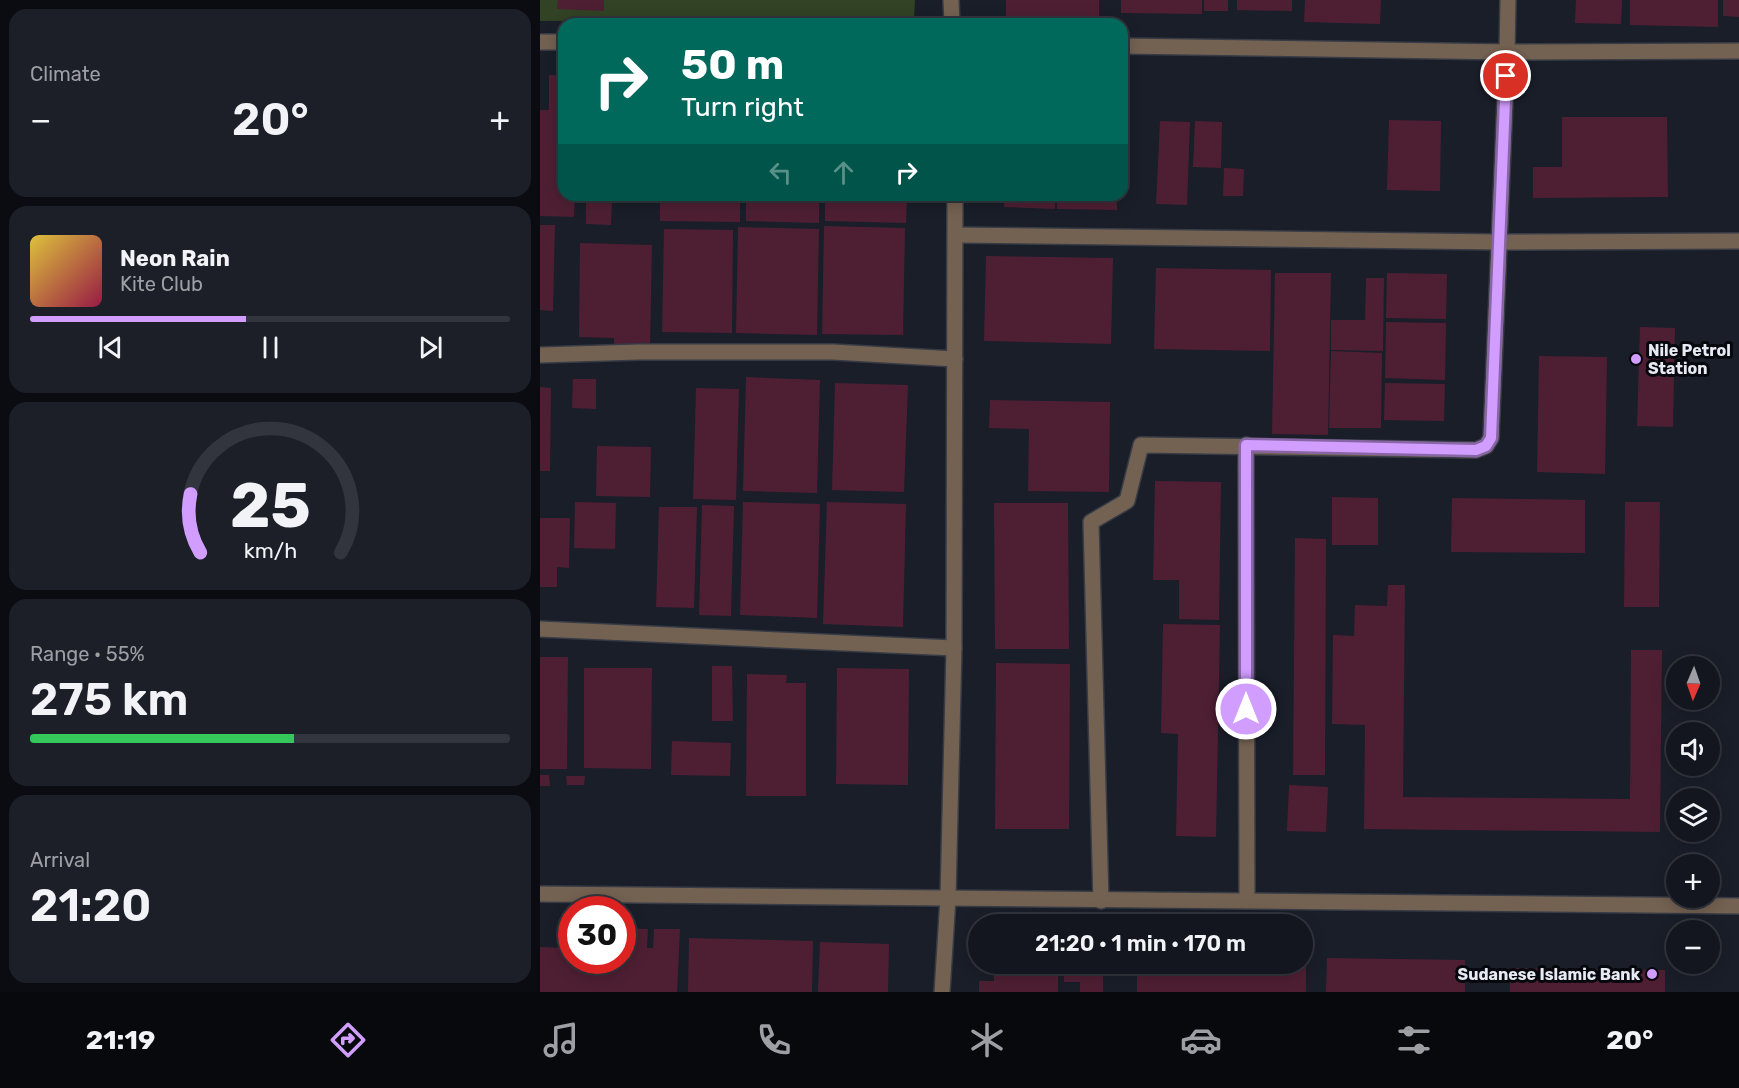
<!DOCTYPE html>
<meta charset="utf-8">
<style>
body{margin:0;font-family:Rubik,sans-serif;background:#1c1f28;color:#f1f3f6;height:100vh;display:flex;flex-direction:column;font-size:22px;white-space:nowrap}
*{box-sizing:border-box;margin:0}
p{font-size:20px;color:#9d9fa4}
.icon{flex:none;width:33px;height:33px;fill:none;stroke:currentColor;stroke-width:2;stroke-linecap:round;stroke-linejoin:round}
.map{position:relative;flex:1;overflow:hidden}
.side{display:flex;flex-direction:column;gap:9px;padding:9px;background:#0a0c11;width:540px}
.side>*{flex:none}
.hud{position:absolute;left:18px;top:18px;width:570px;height:183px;border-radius:18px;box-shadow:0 3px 15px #0003,0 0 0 2px #32353d;background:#00695c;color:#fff;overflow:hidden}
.needle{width:39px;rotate:182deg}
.tools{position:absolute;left:1126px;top:656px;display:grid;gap:12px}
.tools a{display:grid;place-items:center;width:54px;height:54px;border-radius:50%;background:#13161f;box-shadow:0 3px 15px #0003,0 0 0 2px #32353d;font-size:30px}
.speed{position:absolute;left:18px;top:896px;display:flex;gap:12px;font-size:30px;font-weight:700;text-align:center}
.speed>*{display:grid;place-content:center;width:78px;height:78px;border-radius:50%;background:#13161f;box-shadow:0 3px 15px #0003,0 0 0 2px #32353d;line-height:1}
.speed .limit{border:9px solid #d22;background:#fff;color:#111}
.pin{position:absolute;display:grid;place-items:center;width:51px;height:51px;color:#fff;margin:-26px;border:3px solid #fff;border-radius:50%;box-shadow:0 2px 6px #0007}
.me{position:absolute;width:66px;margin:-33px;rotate:0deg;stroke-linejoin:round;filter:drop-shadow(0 0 4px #0008)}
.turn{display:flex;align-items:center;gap:21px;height:126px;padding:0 24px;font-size:27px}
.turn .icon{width:78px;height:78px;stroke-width:2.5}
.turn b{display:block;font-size:42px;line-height:51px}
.lanes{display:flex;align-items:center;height:57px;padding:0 24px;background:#0003;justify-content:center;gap:30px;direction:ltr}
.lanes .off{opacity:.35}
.big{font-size:45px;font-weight:600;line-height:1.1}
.side .tile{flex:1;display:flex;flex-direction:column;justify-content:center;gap:9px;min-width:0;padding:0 21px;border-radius:18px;background:#1c1f28}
.side .dial{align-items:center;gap:0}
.dial svg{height:156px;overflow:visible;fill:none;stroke:#32353d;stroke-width:7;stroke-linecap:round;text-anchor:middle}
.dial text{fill:#f1f3f6;stroke:none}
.song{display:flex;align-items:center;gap:18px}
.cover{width:72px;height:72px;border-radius:9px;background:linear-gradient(135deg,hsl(50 70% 55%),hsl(340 70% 35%))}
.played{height:6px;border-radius:3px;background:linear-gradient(90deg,#d19dfe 45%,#32353d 45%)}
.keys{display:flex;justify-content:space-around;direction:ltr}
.heat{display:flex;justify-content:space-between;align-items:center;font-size:33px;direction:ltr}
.charge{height:9px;border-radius:4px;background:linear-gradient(90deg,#34c759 55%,#32353d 0)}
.trip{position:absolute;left:428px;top:914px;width:345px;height:60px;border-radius:30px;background:#13161f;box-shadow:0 3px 15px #0003,0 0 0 2px #32353d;font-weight:600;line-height:60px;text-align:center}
.menu{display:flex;height:96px;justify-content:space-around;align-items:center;background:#08090c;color:#9d9fa4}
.menu .icon{width:42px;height:42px}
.menu .current{color:#d19dfe}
.menu b{font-size:27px;color:#f1f3f6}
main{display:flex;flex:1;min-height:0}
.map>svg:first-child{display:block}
.green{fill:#324224}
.building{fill:#4e1f33}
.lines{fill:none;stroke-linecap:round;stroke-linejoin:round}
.minor-casing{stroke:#363b45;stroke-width:18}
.minor{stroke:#736151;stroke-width:15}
.route-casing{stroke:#8866a5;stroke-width:15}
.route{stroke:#d19dfe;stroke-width:10}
.poi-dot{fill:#d19dfe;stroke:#06080d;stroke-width:2}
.labels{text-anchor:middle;stroke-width:6;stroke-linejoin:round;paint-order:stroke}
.poi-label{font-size:16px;font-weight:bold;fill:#e7eaf2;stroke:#06080d;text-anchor:start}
</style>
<main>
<section class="side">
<div class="tile"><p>Climate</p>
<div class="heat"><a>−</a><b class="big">20°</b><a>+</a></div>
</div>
<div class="tile">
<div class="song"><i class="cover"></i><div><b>Neon Rain</b><p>Kite Club</p></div></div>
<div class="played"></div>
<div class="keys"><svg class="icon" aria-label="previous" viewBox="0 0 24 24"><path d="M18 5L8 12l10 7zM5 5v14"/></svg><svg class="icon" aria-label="pause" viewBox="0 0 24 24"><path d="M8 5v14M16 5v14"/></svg><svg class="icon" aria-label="next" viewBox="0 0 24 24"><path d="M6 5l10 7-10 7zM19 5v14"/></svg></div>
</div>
<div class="tile dial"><svg viewBox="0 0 100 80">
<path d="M14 69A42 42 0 1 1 86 69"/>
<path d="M14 69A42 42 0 0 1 9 39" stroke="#d19dfe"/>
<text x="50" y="56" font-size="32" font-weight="700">25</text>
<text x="50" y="72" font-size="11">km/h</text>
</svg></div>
<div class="tile"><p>Range · 55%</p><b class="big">275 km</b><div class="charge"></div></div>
<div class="tile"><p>Arrival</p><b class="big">21:20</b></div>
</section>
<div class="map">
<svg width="1199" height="992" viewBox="0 0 1199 992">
<rect width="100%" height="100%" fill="#191e29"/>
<polygon class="green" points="0,0 375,0 374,19 0,21"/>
<g class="building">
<polygon points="18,0 64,0 64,11 17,9"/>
<rect x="466" y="0" width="93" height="24"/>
<polygon points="581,0 662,0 662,14 581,13"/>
<rect x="664" y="0" width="24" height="11"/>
<polygon points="697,0 752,0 752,11 697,10"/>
<polygon points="765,0 841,0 840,24 764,22"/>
<polygon points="1036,0 1082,0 1081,24 1035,23"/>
<polygon points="1090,0 1178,0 1178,27 1090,25"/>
<polygon points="1183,0 1199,0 1199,17 1183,16"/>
<polygon points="9,75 24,76 24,195 35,195 34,217 0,216 0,110 9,110"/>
<polygon points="1022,117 1127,117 1128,197 993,198 993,167 1022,167"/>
<polygon points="849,120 901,121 900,191 847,190"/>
<polygon points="620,121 650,122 647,205 616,204"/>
<polygon points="655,121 682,122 681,168 653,167"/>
<polygon points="684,168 704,169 703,196 683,196"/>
<polygon points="46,195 109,195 109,203 72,202 71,225 46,224"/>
<polygon points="120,195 200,195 200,222 120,221"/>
<polygon points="206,195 279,195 279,223 206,221"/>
<polygon points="285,195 367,195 366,223 285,221"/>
<polygon points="465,195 515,195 515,209 464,207"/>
<polygon points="517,195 577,195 577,210 517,209"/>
<polygon points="0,225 15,225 13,311 0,310"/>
<polygon points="284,226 365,228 363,335 282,334"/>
<polygon points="198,227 279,229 277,335 196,333"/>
<polygon points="124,229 193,230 192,333 122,332"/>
<polygon points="40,243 112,245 110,348 74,347 74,338 39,337"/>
<polygon points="446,256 573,258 571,344 444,341"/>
<polygon points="616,268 731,270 730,351 614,349"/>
<polygon points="735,273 791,273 788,435 732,434"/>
<polygon points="847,273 907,274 906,319 846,318"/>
<polygon points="826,278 844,278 843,351 791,350 791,320 825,320"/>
<polygon points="846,322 906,323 905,380 845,378"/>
<polygon points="1100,327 1135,328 1133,427 1097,426"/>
<polygon points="791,351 842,353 841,428 789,428"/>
<polygon points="999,356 1067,357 1065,474 997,472"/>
<polygon points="206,377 280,380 277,493 203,491"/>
<polygon points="33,379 56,379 56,409 32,408"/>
<polygon points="295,383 368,385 364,492 292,490"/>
<polygon points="845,383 905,384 904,421 844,420"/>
<polygon points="0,387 11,388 10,471 0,471"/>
<polygon points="156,388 199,389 196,500 153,499"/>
<polygon points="450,400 570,402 569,492 488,491 489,429 449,428"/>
<polygon points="57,446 111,447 110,497 56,496"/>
<polygon points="615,481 681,482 679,620 639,619 639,580 613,580"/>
<polygon points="792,497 838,498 838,545 792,545"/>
<polygon points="912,498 1045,500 1045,553 911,552"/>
<polygon points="35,502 76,503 75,549 34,548"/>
<polygon points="203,502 280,504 277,618 200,615"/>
<polygon points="287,502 366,504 363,627 283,624"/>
<polygon points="1085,502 1120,502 1119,607 1084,607"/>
<polygon points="454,503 528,503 529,649 455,649"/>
<polygon points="162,505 194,506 191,616 159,615"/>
<polygon points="119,507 157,507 154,608 116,607"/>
<polygon points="0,518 30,518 29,568 17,567 17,587 0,587"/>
<polygon points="755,538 786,539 785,775 753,775"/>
<polygon points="848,585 865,585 863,797 1090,799 1091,650 1122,650 1120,832 824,829 825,725 792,724 793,635 814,636 815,605 847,606"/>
<polygon points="623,624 680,625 676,837 636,836 638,734 621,733"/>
<polygon points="0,657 28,657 27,769 0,769"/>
<polygon points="456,663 530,664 529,829 455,829"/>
<polygon points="172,666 192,666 193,721 172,721"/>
<polygon points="44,668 112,668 111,769 44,768"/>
<polygon points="297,668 369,669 368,785 296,784"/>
<polygon points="207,674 247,675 246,683 266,683 266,796 206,796"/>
<polygon points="132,741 191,743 190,776 131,775"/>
<polygon points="0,775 9,775 10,786 0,786"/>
<polygon points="26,776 45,776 44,785 27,785"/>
<polygon points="749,785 788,787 786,832 747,831"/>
<polygon points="82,928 108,929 107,948 113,948 114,929 140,929 137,992 0,992 0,947 32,948 32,960 82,960"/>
<polygon points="149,938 273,941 272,992 148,992"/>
<polygon points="280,942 349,944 348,992 278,992"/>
<polygon points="762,952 766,952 766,992 597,992 597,966 650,966 650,963 762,963"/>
<polygon points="787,958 925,960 925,992 786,992"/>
<polygon points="454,963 518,963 518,992 439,992 439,981 454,981"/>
<polygon points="524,963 563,963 563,992 540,992 540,982 524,982"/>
<polygon points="970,968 1125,970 1125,992 970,992"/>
</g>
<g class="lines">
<g class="minor-casing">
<g id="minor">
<polyline points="411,0 412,24"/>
<polyline points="0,42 24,42"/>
<polyline points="582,46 967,52 1199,51"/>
<polyline points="416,235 959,242 1199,241"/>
<polyline points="0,355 99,352 293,352 415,359"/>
<polyline points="706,445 707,900"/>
<polyline points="0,629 414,648"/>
<polyline points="0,894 1199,906"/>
<polyline points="561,901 551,522 587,501 601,445 936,450 946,446 951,438 967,52 968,0"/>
<polyline points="402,992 408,898 414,648 415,195"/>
</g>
</g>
<use href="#minor" class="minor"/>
</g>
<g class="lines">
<g class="route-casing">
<polyline id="route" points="706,709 706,445 936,450 946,446 951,438 966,76"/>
</g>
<use href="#route" class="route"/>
</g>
<g class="poi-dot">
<circle cx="1096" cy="359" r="6"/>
<circle cx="1112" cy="974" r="6"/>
</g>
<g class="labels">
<g class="poi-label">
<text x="1108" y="356">Nile Petrol<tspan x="1108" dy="18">Station</tspan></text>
<text x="1100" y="980" text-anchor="end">Sudanese Islamic Bank</text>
</g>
</g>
</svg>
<div class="tools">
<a><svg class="needle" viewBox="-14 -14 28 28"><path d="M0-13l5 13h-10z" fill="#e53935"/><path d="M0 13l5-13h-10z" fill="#9d9fa4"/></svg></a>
<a><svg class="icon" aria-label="sound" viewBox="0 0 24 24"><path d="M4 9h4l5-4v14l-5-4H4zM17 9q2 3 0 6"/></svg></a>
<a><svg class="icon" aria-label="layers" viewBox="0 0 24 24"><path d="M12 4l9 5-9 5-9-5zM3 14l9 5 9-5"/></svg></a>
<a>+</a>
<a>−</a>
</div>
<div class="speed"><div class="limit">30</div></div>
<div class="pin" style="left:966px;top:76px;background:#d93025"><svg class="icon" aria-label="arrive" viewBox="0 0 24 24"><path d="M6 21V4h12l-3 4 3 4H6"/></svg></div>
<svg class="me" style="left:706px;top:709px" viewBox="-20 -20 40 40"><circle r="17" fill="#d19dfe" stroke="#fff" stroke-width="3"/><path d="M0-11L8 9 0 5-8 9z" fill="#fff"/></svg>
<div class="trip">21:20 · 1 min · 170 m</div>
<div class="hud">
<div class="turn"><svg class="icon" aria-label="right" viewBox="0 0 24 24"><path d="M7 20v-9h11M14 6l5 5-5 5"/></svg><div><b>50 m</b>Turn right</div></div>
<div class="lanes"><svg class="icon off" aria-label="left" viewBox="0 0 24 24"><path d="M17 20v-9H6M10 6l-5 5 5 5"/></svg><svg class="icon off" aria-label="ahead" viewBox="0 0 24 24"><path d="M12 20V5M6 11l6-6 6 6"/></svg><svg class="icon" aria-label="right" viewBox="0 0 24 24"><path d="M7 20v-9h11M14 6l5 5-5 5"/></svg></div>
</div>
</div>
</main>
<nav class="menu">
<b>21:19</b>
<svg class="icon current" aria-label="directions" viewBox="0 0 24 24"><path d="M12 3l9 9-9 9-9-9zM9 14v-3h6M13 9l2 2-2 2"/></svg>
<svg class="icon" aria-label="music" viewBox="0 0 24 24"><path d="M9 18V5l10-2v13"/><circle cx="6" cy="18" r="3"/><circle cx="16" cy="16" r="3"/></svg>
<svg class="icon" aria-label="phone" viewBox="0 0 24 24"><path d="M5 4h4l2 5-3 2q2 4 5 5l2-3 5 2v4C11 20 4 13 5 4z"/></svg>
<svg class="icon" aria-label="climate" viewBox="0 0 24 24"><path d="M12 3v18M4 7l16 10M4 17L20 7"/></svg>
<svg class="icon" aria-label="car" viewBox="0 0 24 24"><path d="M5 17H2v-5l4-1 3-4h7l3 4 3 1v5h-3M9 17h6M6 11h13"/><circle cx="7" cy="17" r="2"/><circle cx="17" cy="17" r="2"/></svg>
<svg class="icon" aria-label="filters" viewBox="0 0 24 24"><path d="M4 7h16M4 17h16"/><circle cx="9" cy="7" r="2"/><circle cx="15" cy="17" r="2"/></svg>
<b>20°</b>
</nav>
